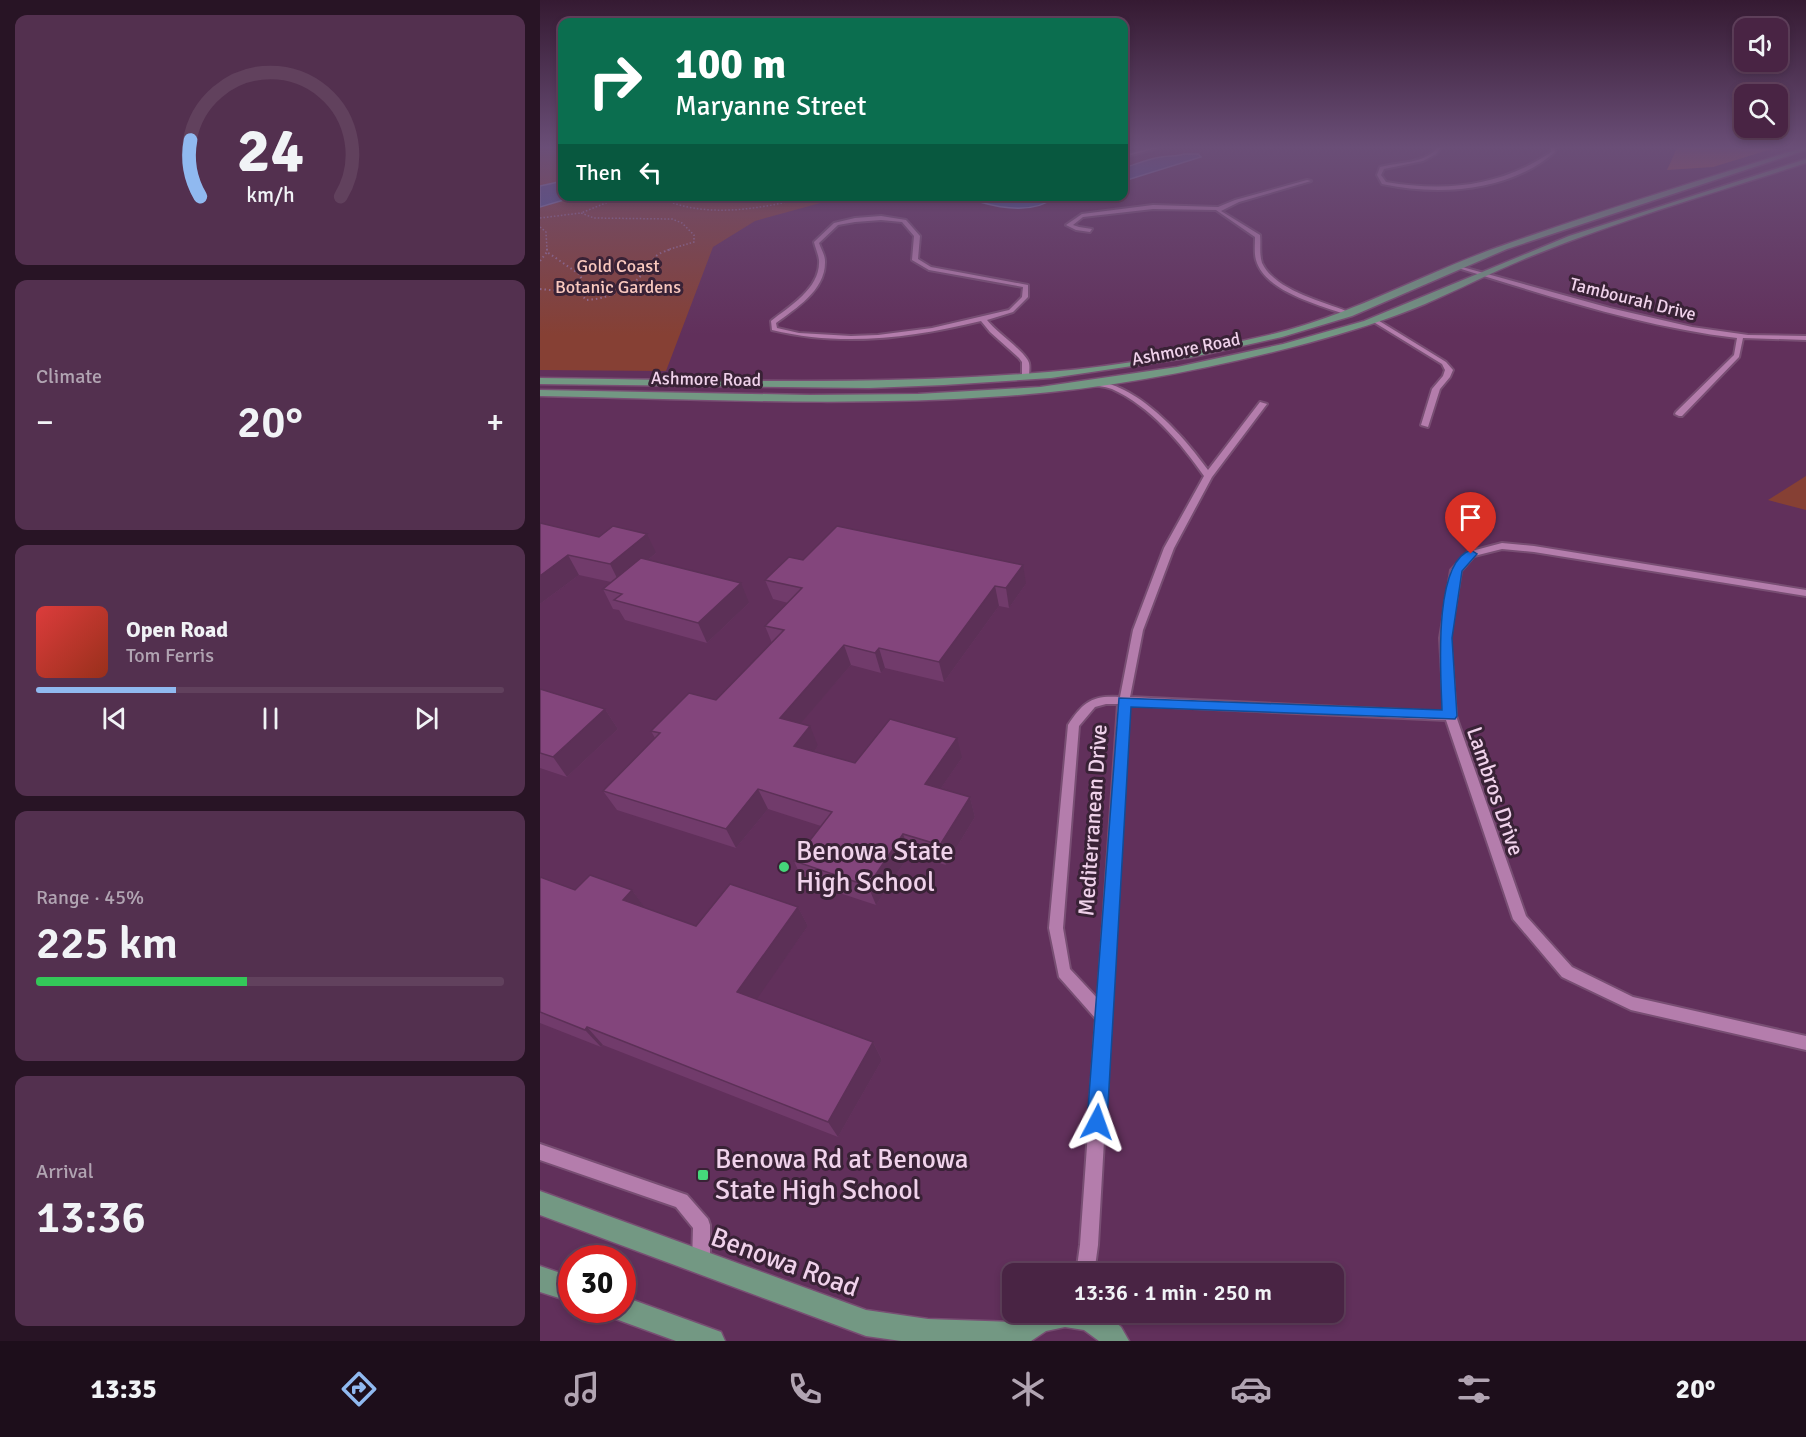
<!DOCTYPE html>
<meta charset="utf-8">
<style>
body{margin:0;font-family:Signika,sans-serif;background:#53304f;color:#f1f3f6;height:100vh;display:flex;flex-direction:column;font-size:22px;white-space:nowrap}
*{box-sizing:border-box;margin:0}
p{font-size:20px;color:#b1a4b2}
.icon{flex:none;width:33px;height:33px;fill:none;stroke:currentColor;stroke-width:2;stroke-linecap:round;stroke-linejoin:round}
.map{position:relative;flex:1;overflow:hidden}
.side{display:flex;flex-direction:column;gap:15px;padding:15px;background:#281425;width:540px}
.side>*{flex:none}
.banner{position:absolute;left:18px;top:18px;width:570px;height:183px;border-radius:12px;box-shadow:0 3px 9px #0003,0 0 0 2px #61415d;background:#0b6e4f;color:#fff;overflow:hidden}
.controls{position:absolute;left:1194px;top:18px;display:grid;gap:12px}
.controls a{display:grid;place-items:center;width:54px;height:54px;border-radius:12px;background:#492444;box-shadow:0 3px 9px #0003,0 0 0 2px #61415d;font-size:30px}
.speed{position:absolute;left:18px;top:1245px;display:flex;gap:12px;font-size:30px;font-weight:700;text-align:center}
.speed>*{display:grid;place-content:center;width:78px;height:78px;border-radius:50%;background:#492444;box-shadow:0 3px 9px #0003,0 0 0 2px #61415d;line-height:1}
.speed .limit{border:9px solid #d22;background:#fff;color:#111}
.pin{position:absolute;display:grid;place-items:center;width:51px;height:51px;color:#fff;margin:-62px -26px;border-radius:50% 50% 50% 0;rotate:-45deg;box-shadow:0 0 6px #0007}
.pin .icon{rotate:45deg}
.me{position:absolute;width:66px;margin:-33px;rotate:4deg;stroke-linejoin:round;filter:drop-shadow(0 0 4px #0008)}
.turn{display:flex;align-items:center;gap:21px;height:126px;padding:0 18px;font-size:27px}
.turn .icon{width:78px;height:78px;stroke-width:2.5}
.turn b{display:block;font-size:42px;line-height:51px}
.then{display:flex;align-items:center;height:57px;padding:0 18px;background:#0003;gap:12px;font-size:22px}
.big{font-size:45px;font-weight:600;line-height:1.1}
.side .tile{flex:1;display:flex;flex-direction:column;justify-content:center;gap:9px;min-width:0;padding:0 21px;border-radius:12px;background:#53304f}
.side .dial{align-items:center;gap:0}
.dial svg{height:156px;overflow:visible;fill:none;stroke:#61415d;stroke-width:7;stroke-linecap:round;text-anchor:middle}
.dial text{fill:#f1f3f6;stroke:none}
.song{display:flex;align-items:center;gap:18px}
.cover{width:72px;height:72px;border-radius:9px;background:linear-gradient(135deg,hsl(0 70% 55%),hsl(10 70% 35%))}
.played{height:6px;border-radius:3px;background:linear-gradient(90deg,#90b9f0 30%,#61415d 30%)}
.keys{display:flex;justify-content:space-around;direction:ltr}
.heat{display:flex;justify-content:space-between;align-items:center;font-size:33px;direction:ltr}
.charge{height:9px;border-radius:4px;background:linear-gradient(90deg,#34c759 45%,#61415d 0)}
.trip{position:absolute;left:462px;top:1263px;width:342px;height:60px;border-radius:12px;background:#492444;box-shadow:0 3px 9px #0003,0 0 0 2px #61415d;font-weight:600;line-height:60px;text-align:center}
.tabs{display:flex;height:96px;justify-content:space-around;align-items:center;background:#1d0e1b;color:#b1a4b2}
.tabs .icon{width:42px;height:42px}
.tabs .selected{color:#90b9f0}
.tabs b{font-size:27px;color:#f1f3f6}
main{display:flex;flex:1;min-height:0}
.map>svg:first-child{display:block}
.green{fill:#864034}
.forest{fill:#a95647}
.water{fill:#47579c;stroke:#7a7cb4;stroke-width:1.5}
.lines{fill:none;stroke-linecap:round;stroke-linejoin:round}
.minor-casing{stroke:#784e73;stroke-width:4}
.major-casing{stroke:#784e73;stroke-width:3}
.path-far1{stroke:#997094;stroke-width:1.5;stroke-dasharray:1.5 2;stroke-linecap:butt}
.path{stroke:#997094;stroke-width:2;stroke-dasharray:1.5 3;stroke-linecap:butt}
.minor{fill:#b47dac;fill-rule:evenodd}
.major{fill:#739883;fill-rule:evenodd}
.wall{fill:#713b6b}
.shaded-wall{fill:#5c3057}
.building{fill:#83457c;stroke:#5c3057;stroke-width:1.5}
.route{fill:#1a73e8;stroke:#114b97;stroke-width:1.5}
.poi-dot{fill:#45d77a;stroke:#392236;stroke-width:2}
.labels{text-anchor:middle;stroke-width:6;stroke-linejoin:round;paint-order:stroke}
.far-park-label{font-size:18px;fill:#f9c8be;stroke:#392236}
.far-street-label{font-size:18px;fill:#f0d2eb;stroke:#392236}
.street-label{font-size:22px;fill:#f0d2eb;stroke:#392236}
.near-poi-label{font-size:27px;fill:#f0d2eb;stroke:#392236;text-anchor:start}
.near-street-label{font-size:27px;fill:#f0d2eb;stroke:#392236}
</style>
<main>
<section class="side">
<div class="tile dial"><svg viewBox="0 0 100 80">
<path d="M14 69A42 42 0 1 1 86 69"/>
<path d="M14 69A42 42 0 0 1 9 40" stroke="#90b9f0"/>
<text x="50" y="56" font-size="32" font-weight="700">24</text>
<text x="50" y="72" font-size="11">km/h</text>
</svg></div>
<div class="tile"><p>Climate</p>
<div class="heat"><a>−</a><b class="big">20°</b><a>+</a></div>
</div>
<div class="tile">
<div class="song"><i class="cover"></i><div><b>Open Road</b><p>Tom Ferris</p></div></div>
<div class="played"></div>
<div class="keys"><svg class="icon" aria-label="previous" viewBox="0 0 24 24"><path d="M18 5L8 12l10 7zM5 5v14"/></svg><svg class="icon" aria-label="pause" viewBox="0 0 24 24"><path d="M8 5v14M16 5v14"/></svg><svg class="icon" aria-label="next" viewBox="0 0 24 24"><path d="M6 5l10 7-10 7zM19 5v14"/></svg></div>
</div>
<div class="tile"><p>Range · 45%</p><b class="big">225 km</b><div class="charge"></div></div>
<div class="tile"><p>Arrival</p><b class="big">13:36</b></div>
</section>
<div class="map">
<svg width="1266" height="1341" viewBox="0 0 1266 1341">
<rect width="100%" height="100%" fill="#61305b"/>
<g class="green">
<polygon points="0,148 22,148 22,196 302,197 215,221 173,247 126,371 0,370"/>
<polygon points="1266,476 1266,510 1228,500"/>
</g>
<polygon class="forest" points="1137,148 1235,148 1173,167 1127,170"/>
<g class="water">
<path d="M 644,154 L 658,154 L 661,157 L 584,181 L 584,168 C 596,164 608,159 621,157 C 629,155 636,157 644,154 Z"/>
<polygon points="22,177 22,196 34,197 0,207 0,186 18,182"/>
<path d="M 441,197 L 441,196 L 516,197 C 495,213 464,209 440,202 Z"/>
</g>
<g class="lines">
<g class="minor-casing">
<g id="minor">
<polygon points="612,148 617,148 584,157 584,155"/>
<path d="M 897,148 L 901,148 L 896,154 L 883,161 L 844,169 L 841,175 L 846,182 C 905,192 961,187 1011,152 L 1011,148 L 1015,148 L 1015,152 C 969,192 899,196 842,184 L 837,175 L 840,167 C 859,162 884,164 897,148 Z"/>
<path d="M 767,180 L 771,181 L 699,202 L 681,211 L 720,235 C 721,244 719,254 722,263 C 735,291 785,302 811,313 L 811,315 L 807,315 C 780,305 725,292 716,260 C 714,253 715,244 715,237 L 676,210 L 613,209 L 543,217 L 533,225 L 539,227 L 552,229 L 550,232 L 536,230 L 526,225 L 542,214 L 613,205 L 678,207 L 695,200 Z"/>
<path d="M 341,216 L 366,220 L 380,236 L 378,259 L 391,267 L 488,285 L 488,297 L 473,312 L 447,320 C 456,332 486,352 489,363 C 490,367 489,373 489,378 L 482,376 L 482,362 L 479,358 L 450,332 L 441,321 C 371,338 302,347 232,330 L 231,321 C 250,306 281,288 279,260 C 278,253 275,247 274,242 L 294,223 L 315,218 ZM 341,220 L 362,222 L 374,236 L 372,260 L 389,270 L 483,287 L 482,297 L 469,310 L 392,328 L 338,335 L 311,336 L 259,333 L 237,328 L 236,323 C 256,308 286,290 285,261 C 285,255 281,249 279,243 L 298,225 L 315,222 Z"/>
<path d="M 915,265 L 1070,308 L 1152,327 L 1208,335 L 1266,336 L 1266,340 L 1203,338 L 1199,357 L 1142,416 L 1139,416 L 1135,414 L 1136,412 L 1194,355 L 1197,338 C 1103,327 1005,295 915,267 Z"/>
<polygon points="832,319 836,319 906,362 913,370 910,377 900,389 888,427 881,425 892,389 903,376 905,370 902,364 832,321"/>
<path d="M 548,381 C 594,379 644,436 668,470 L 720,402 L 727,404 L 672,477 L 634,548 L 603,630 L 590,697 L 904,712 L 900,638 L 911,570 L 928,552 L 962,543 L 994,546 L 1266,590 L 1266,596 L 994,552 L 962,549 L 934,556 L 921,571 L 910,638 L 916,716 L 986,916 L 1032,967 L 1093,997 L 1266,1036 L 1266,1050 L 1091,1010 L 1022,977 L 973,919 L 906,720 L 589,705 L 558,1245 L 554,1274 L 536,1274 L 540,1245 L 556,1019 L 519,977 L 509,928 L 528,725 C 543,702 552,695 580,697 L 593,630 L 624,548 L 664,476 C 641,443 610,406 572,389 C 564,386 556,386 548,385 ZM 566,704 L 578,704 L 558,999 L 530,969 L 523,928 L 539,726 L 555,707 Z"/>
<polygon points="0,1144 147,1195 168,1219 170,1225 170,1263 167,1269 161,1272 155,1269 152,1263 153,1228 136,1207 0,1160"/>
</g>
</g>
<g class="major-casing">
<g id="major">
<path d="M 1261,148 L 1266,148 L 1266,150 L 967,249 L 812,316 L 742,337 L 653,357 L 511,378 L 404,385 L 329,388 L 0,384 L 0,378 C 170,380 339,386 508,372 C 584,366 659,351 733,334 C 814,314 886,272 964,245 C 1062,210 1162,180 1261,148 Z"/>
<path d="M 1266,159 L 1266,163 C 1177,192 1086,218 999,253 C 960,268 924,287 885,304 C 847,320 808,332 768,343 C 669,369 567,389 465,396 C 310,407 155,399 0,396 L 0,390 L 270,395 L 378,394 L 500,387 L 637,367 L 743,344 L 824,321 L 1029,236 Z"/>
<polygon points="0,1191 326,1310 388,1319 474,1322 488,1312 564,1312 581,1327 589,1341 559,1341 544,1330 525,1327 506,1331 491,1341 361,1341 326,1336 0,1215"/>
<polygon points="0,1266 32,1277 32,1302 0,1292"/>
<polygon points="82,1296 181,1332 185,1341 136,1341 73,1318 69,1310 82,1310"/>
</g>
</g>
<g class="path-far1">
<polyline points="83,196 41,213 54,218 132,219 142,223 154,235 154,242 127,250"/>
<path d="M 117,196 C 161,220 224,209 270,196"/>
<polyline points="0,218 41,213"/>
<polyline points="0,227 6,232 7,250"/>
</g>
<g class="path">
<path d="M 7,249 L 7,252 L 39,274 L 42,279 L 40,293 L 46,300 C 67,299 91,289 104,272 C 116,258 111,255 132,249"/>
<polyline points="0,261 7,252"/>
<polyline points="0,289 40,293"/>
</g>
<use href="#minor" class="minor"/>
<use href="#major" class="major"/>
</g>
<g class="wall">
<polygon points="0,523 116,553 108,560 209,603 167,643 85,620 79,610 73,609 63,589 71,582 39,575 0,604"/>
<polygon points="263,560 486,584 469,608 459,606 404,682 345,668 341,673 311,665 260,723 278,746 274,751 315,763 422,758 401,788 430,797 435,817 406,865 370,854 336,905 263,881 254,861 281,826 228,809 196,848 77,810 63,791 115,738 111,731 176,700 232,643 225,626 248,603 233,599 225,580"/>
<polygon points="0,689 65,709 78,729 27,777 0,768"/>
<polygon points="0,877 35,890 92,890 105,908 156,926 258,907 268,926 216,999 333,1042 342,1060 298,1137 63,1045 61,1047 0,1023"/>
</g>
<g class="shaded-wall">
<polygon points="107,534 116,553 80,584 70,564"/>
<polygon points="28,555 39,575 0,604 0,576"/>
<polygon points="483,565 486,584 469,608 466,588"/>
<polygon points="201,583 209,603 167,643 158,623"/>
<polygon points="455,586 459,606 404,682 399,662"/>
<polygon points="304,645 311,665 248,738 240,718"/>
<polygon points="339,648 345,668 341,673 335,653"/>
<polygon points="65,709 78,729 27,777 13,757"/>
<polygon points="270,726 278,746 263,766 254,746"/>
<polygon points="417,738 422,758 390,804 385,784"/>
<polygon points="218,789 228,809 196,848 186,829"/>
<polygon points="430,797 435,817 406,865 400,845"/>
<polygon points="363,834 370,854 336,905 328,886"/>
<polygon points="92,890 106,909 83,900"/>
<polygon points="258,907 268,926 209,1010 197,992"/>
<polygon points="47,1027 63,1045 61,1047 45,1030"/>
<polygon points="333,1042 342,1060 298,1137 288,1122"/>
</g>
<g class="building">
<polygon points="0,523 59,537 73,526 107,534 70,564 28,555 0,576"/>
<polygon points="297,526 483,565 466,588 455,586 399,662 339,648 335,653 304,645 240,718 270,726 254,746 315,763 350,719 417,738 385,784 430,797 400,845 363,834 328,886 254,861 292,812 218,789 186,829 63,791 120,733 111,731 149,693 176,700 244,630 225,626 262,588 225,580 249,557 263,560"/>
<polygon points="101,558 201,583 158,623 74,600 82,594 63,589"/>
<polygon points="0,689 65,709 13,757 0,753"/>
<polygon points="50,875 92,890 83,900 156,926 190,884 258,907 197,992 333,1042 288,1122 47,1027 45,1030 0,1012 0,877 35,890"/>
</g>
<linearGradient id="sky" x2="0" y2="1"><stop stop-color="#351a32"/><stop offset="0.44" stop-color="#6a4e77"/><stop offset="1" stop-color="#6a4e77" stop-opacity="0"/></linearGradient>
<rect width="1266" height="335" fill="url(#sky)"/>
<path class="route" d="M 931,550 L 937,554 L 922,571 L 912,638 L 917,716 L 915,719 L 591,707 L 567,1122 L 564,1129 L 557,1132 L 550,1129 L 547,1122 L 579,698 L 902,710 C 901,677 892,562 931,550 Z"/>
<g class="poi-dot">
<circle cx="244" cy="867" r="6"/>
<rect x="157" y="1169" width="12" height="12" rx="3"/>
</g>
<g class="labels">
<g class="far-park-label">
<text x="78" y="272">Gold Coast<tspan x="78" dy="21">Botanic Gardens</tspan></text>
</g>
<g class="far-street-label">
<text transform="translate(1093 299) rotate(14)" y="6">Tambourah Drive</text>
<text transform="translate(646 349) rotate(-11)" y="6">Ashmore Road</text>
<text transform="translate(166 379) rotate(1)" y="6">Ashmore Road</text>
</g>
<g class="street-label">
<text transform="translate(956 791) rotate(71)" y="8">Lambros Drive</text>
<text transform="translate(552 820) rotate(-86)" y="8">Mediterranean Drive</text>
</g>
<g class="near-poi-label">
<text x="256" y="860">Benowa State<tspan x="256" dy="31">High School</tspan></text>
<text x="175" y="1168">Benowa Rd at Benowa<tspan x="175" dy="31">State High School</tspan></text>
</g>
<g class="near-street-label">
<text transform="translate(245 1262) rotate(20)" y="9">Benowa Road</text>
</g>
</g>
</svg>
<div class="controls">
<a><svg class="icon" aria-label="sound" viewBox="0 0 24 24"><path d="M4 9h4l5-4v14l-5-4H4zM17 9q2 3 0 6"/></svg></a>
<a><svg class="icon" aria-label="search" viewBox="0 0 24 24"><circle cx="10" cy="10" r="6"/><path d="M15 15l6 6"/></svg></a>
</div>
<div class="speed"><div class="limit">30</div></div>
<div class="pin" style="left:931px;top:554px;background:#d93025"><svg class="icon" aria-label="arrive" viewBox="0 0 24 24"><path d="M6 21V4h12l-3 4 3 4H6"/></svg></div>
<svg class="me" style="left:557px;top:1122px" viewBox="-20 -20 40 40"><path d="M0-17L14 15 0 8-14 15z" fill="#1a73e8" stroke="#fff" stroke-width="4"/></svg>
<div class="trip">13:36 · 1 min · 250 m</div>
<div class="banner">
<div class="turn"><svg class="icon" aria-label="right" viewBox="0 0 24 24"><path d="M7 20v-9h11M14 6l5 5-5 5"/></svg><div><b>100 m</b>Maryanne Street</div></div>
<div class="then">Then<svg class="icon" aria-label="left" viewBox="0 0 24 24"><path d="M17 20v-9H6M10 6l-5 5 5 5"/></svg></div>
</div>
</div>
</main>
<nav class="tabs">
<b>13:35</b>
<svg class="icon selected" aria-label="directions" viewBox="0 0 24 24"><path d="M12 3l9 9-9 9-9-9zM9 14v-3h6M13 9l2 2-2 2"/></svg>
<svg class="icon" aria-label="music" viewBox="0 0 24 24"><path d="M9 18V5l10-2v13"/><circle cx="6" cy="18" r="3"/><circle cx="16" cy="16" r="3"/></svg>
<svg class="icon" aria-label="phone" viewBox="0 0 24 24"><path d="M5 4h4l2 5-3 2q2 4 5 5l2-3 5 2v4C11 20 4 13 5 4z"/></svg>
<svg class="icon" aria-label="climate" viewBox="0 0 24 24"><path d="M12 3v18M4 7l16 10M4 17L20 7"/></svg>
<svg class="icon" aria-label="car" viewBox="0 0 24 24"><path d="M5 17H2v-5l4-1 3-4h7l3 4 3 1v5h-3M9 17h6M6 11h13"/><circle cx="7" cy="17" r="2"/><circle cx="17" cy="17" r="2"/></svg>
<svg class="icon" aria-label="filters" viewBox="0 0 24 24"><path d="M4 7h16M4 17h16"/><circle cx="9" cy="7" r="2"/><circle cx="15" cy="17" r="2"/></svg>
<b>20°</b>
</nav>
